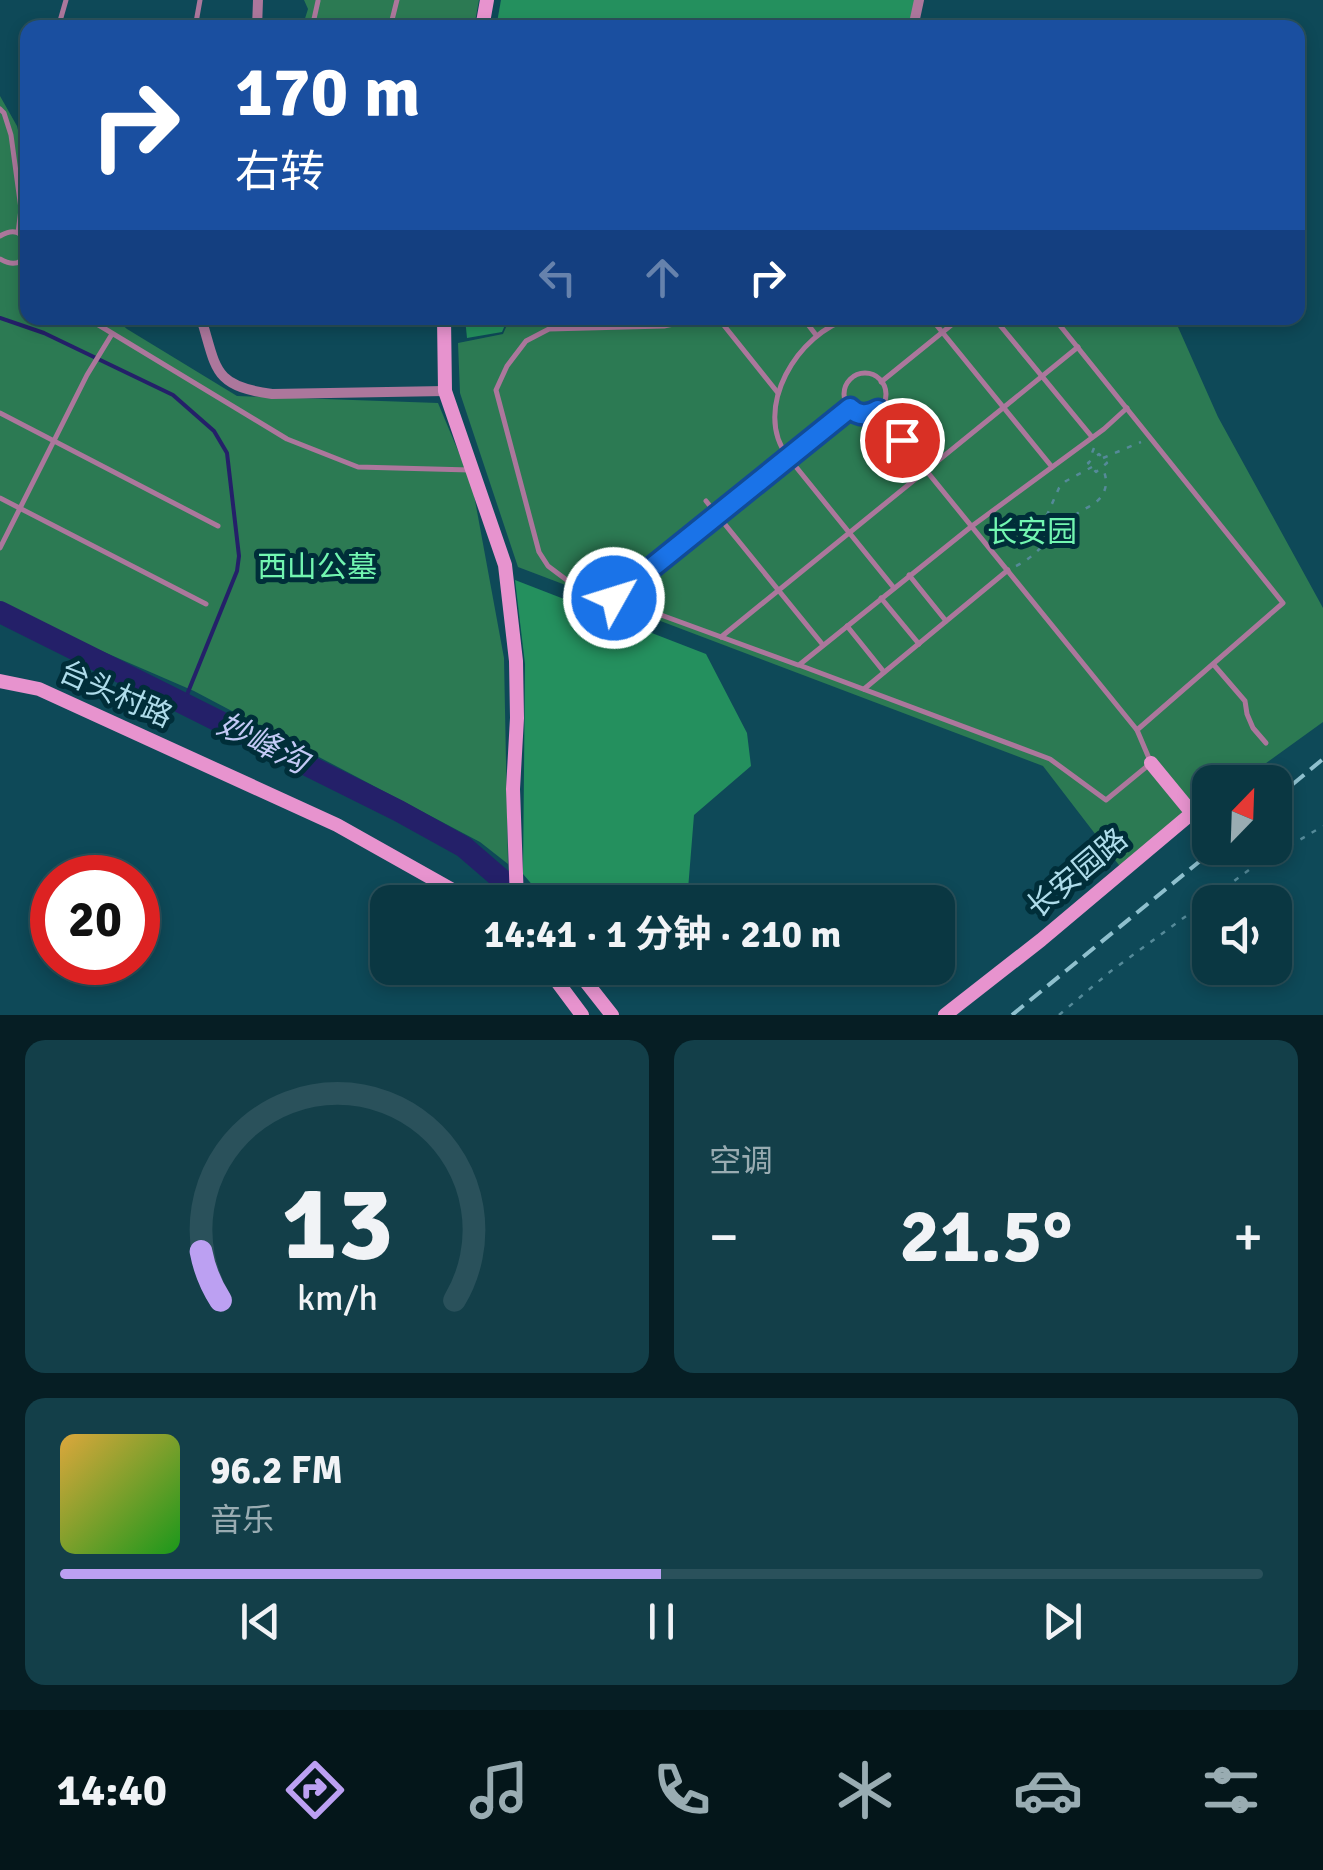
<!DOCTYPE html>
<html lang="zh">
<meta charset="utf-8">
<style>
body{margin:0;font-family:Signika,"Noto Sans SC",sans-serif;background:#133f49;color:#f1f3f6;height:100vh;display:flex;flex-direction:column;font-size:38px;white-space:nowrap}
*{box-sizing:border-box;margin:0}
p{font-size:32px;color:#99acb2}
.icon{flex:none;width:55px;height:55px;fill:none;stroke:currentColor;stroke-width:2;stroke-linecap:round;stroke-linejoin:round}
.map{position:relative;height:1015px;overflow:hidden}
.panel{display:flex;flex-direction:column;gap:25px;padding:25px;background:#061e24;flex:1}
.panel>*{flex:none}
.banner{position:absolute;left:20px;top:20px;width:1285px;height:305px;border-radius:20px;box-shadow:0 5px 15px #0003,0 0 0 2px #2a515b;background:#1a4fa0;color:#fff;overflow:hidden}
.needle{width:65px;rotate:23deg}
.fabs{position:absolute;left:1192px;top:765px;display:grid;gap:20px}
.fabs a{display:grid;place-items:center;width:100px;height:100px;border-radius:20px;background:#0a3742;box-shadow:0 5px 15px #0003,0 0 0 2px #2a515b;font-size:50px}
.speed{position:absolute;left:30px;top:855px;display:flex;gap:20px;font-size:50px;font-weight:700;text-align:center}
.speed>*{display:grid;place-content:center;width:130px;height:130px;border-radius:50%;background:#0a3742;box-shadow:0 5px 15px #0003,0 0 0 2px #2a515b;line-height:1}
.speed .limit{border:15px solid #d22;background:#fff;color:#111}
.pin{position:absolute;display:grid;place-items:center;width:85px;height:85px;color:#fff;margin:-42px;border:5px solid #fff;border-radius:50%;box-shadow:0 2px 10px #0007}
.me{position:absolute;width:110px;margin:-55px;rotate:51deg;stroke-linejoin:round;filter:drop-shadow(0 0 8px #0008)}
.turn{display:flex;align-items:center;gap:35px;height:210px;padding:0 50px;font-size:45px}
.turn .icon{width:130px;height:130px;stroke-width:2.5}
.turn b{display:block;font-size:70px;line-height:85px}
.lanes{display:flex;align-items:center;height:95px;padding:0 50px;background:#0003;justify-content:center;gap:50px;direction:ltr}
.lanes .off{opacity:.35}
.big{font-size:75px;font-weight:700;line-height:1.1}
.panel .card{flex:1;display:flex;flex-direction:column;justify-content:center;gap:15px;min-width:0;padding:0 35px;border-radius:20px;background:#133f49}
.panel .dial{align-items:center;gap:0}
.dial svg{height:260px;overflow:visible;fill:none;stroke:#2a515b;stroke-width:7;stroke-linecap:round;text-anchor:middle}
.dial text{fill:#f1f3f6;stroke:none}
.song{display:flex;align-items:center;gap:30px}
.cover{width:120px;height:120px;border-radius:15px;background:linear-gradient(135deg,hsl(40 70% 55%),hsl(120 70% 35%))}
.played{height:10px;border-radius:5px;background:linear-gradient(90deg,#bca0f2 50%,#2a515b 50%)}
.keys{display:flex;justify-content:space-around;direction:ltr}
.heat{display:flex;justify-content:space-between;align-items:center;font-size:55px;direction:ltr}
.panel .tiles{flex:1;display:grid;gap:25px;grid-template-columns:1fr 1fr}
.card:last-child{grid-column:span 2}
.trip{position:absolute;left:370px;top:885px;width:585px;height:100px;border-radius:20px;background:#0a3742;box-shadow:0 5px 15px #0003,0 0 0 2px #2a515b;font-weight:700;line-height:100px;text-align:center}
.dock{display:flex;height:160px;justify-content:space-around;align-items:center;background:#04161a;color:#99acb2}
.dock .icon{width:70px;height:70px}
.dock .on{color:#bca0f2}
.dock b{font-size:45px;color:#f1f3f6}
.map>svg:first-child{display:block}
.green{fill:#2c7a53}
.forest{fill:#24905e}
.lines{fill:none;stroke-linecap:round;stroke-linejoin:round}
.stream{stroke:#242069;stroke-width:4}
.river{stroke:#242069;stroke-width:22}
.path{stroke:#558a99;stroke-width:2.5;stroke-dasharray:5 8;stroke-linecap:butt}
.lane{stroke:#ac779c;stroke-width:5}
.street{stroke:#ac779c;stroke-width:10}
.secondary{stroke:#e793ce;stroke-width:14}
.rail{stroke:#8fc0ce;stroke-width:4;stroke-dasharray:15 8;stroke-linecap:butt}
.route-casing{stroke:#114b97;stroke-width:25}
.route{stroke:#1a73e8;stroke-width:18}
.labels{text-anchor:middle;stroke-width:10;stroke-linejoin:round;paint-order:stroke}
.park-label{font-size:30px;fill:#72f6b1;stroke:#002e39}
.street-label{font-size:30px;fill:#aedcea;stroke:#002e39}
.water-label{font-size:32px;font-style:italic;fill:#c3c9f5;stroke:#002e39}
</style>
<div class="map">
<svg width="1323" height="1015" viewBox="0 0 1323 1015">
<rect width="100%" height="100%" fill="#0e4958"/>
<g class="green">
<polygon points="304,0 479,0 474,27 302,28 308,9"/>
<polygon points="0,96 17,126 27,168 28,318 114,318 127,329 237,396 438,403 472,484 504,658 508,864 480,842 194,691 0,607"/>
<polygon points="510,318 1174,318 1218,417 1323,608 1323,722 1240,782 1210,782 1210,805 1122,869 1043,766 518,567 460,393 458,343 503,334"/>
</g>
<g class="forest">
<polygon points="501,0 915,0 909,27 496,28"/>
<polygon points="465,318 508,318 502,332 467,338"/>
<polygon points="515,580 706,654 747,733 751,766 694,815 687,902 547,902 523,874 525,664"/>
</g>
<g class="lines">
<polyline class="stream" points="0,318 44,333 173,395 214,431 227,453 239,556 237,571 184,702"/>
<polyline class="river" points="0,612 399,811 464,847 515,891"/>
<g class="path">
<polyline points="1094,448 1092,453 1095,457 1099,454 1107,463 1096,472 1088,463 1095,457"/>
<polyline points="1103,458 1141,442"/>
<polyline points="1031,536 1043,524 1059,488 1066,481 1092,467"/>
<polyline points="1016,541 1021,547 1033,538 1028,532"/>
<path d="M 1016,566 C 1043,553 1050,531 1075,515 C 1083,509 1095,505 1101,497 C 1108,487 1107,477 1102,467"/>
<polyline points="1059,1015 1111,971 1249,870 1323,826"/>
</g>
<g class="lane">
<polyline points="58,28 66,0"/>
<polyline points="195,28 200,0"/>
<polyline points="312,28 318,1"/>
<polyline points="390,28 397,0"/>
<polyline points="0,109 4,113 11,135 21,209 18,233"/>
<path d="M 0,236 C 35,215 36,280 0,259"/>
<polyline points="87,318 287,439 358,467 470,470"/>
<polyline points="702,318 664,326 549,329 526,341 507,366 496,390 539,552 548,566 568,581 798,665"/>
<polyline points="718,318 778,393"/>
<polyline points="803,318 816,335"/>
<path d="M 851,318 C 798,332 751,409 788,457 L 894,588"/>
<polyline points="926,318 934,322 1052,467"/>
<polyline points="994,318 1092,437"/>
<polyline points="1054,318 1283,603 1137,730"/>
<circle cx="865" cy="394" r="21"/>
<polyline points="881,382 960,318"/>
<polyline points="877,410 1137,730 1151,763 1106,800 1050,759 799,665 972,526 1104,429 1127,408"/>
<polyline points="0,413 218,526"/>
<polyline points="0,498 206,604"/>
<polyline points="706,501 823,645"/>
<polyline points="0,548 87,375 112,334"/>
<polyline points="909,575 946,621"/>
<polyline points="615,597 849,407"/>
<polyline points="881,598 919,644"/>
<polyline points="847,626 884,672"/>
<polyline points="721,637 1078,347"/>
<polyline points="1214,665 1245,701 1247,714 1253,728 1266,743"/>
<polyline points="864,689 1008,570"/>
</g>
<g class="street">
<polyline points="257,28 258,0"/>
<polyline points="913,28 919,0"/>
<path d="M 201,318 C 217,369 212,386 272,394 L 445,391"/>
</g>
<g class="secondary">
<polyline points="482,28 487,0"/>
<polyline points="444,318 445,391 505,565 516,661 517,718 513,789 517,902"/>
<polyline points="0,681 39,689 337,825 474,902"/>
<polyline points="547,968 582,1015"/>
<polyline points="575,968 612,1015"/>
<polyline points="945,1015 1041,940 1192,813 1151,763"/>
</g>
<g class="rail">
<polyline points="1275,799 1323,759"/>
<polyline points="1012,1015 1216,848"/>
</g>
</g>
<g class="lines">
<g class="route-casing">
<path id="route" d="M 614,598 L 850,408 C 858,416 867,416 878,410 L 902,440"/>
</g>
<use href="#route" class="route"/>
</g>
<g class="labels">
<g class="park-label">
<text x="1032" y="542">长安园</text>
<text x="317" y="577">西山公墓</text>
</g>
<g class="street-label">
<text transform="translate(116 694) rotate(24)" y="10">台头村路</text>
<text transform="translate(1077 873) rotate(-40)" y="10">长安园路</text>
</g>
<g class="water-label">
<text transform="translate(263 743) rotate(26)" y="11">妙峰沟</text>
</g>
</g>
</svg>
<div class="fabs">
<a><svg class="needle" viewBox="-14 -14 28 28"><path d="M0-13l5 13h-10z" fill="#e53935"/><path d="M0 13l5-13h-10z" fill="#99acb2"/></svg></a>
<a><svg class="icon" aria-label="sound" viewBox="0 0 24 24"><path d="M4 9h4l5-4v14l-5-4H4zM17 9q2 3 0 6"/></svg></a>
</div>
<div class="speed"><div class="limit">20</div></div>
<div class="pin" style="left:902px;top:440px;background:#d93025"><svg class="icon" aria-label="arrive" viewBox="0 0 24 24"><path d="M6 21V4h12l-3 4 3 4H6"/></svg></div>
<svg class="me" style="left:614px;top:598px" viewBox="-20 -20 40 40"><circle r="17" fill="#1a73e8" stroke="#fff" stroke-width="3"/><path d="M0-11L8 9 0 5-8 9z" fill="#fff"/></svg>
<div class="trip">14:41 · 1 分钟 · 210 m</div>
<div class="banner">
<div class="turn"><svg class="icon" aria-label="right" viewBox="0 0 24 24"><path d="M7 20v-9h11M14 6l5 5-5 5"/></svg><div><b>170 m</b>右转</div></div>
<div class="lanes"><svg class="icon off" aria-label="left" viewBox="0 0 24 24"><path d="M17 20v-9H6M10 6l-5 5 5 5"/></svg><svg class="icon off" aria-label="ahead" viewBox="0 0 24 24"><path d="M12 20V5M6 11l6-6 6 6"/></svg><svg class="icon" aria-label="right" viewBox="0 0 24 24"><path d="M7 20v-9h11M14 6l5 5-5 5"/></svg></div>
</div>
</div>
<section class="panel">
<div class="tiles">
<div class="card dial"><svg viewBox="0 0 100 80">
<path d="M14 69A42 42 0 1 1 86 69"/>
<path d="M14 69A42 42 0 0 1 8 54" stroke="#bca0f2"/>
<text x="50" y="56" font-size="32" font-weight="700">13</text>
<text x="50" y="72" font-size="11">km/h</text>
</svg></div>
<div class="card"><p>空调</p>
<div class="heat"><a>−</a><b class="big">21.5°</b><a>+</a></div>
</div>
<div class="card">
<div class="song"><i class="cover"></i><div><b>96.2 FM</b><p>音乐</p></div></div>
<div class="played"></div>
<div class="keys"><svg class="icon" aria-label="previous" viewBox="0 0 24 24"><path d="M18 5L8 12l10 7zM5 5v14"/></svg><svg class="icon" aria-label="pause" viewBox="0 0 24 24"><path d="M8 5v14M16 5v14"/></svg><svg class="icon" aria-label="next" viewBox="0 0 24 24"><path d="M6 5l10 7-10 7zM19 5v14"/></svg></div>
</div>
</div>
</section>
<nav class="dock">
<b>14:40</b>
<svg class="icon on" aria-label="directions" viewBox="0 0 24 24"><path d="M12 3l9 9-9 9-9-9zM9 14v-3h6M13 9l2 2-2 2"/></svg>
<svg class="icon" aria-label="music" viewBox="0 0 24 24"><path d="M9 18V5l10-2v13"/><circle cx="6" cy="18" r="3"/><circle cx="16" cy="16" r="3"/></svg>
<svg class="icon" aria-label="phone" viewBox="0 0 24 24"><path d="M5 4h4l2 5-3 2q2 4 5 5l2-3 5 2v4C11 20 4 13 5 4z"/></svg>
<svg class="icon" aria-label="climate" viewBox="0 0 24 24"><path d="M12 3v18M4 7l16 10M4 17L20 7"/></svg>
<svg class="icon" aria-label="car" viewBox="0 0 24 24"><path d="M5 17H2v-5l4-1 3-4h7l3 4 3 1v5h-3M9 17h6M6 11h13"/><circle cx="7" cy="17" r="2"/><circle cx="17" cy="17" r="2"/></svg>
<svg class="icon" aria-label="filters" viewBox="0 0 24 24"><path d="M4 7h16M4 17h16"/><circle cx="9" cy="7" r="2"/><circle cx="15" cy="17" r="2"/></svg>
</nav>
